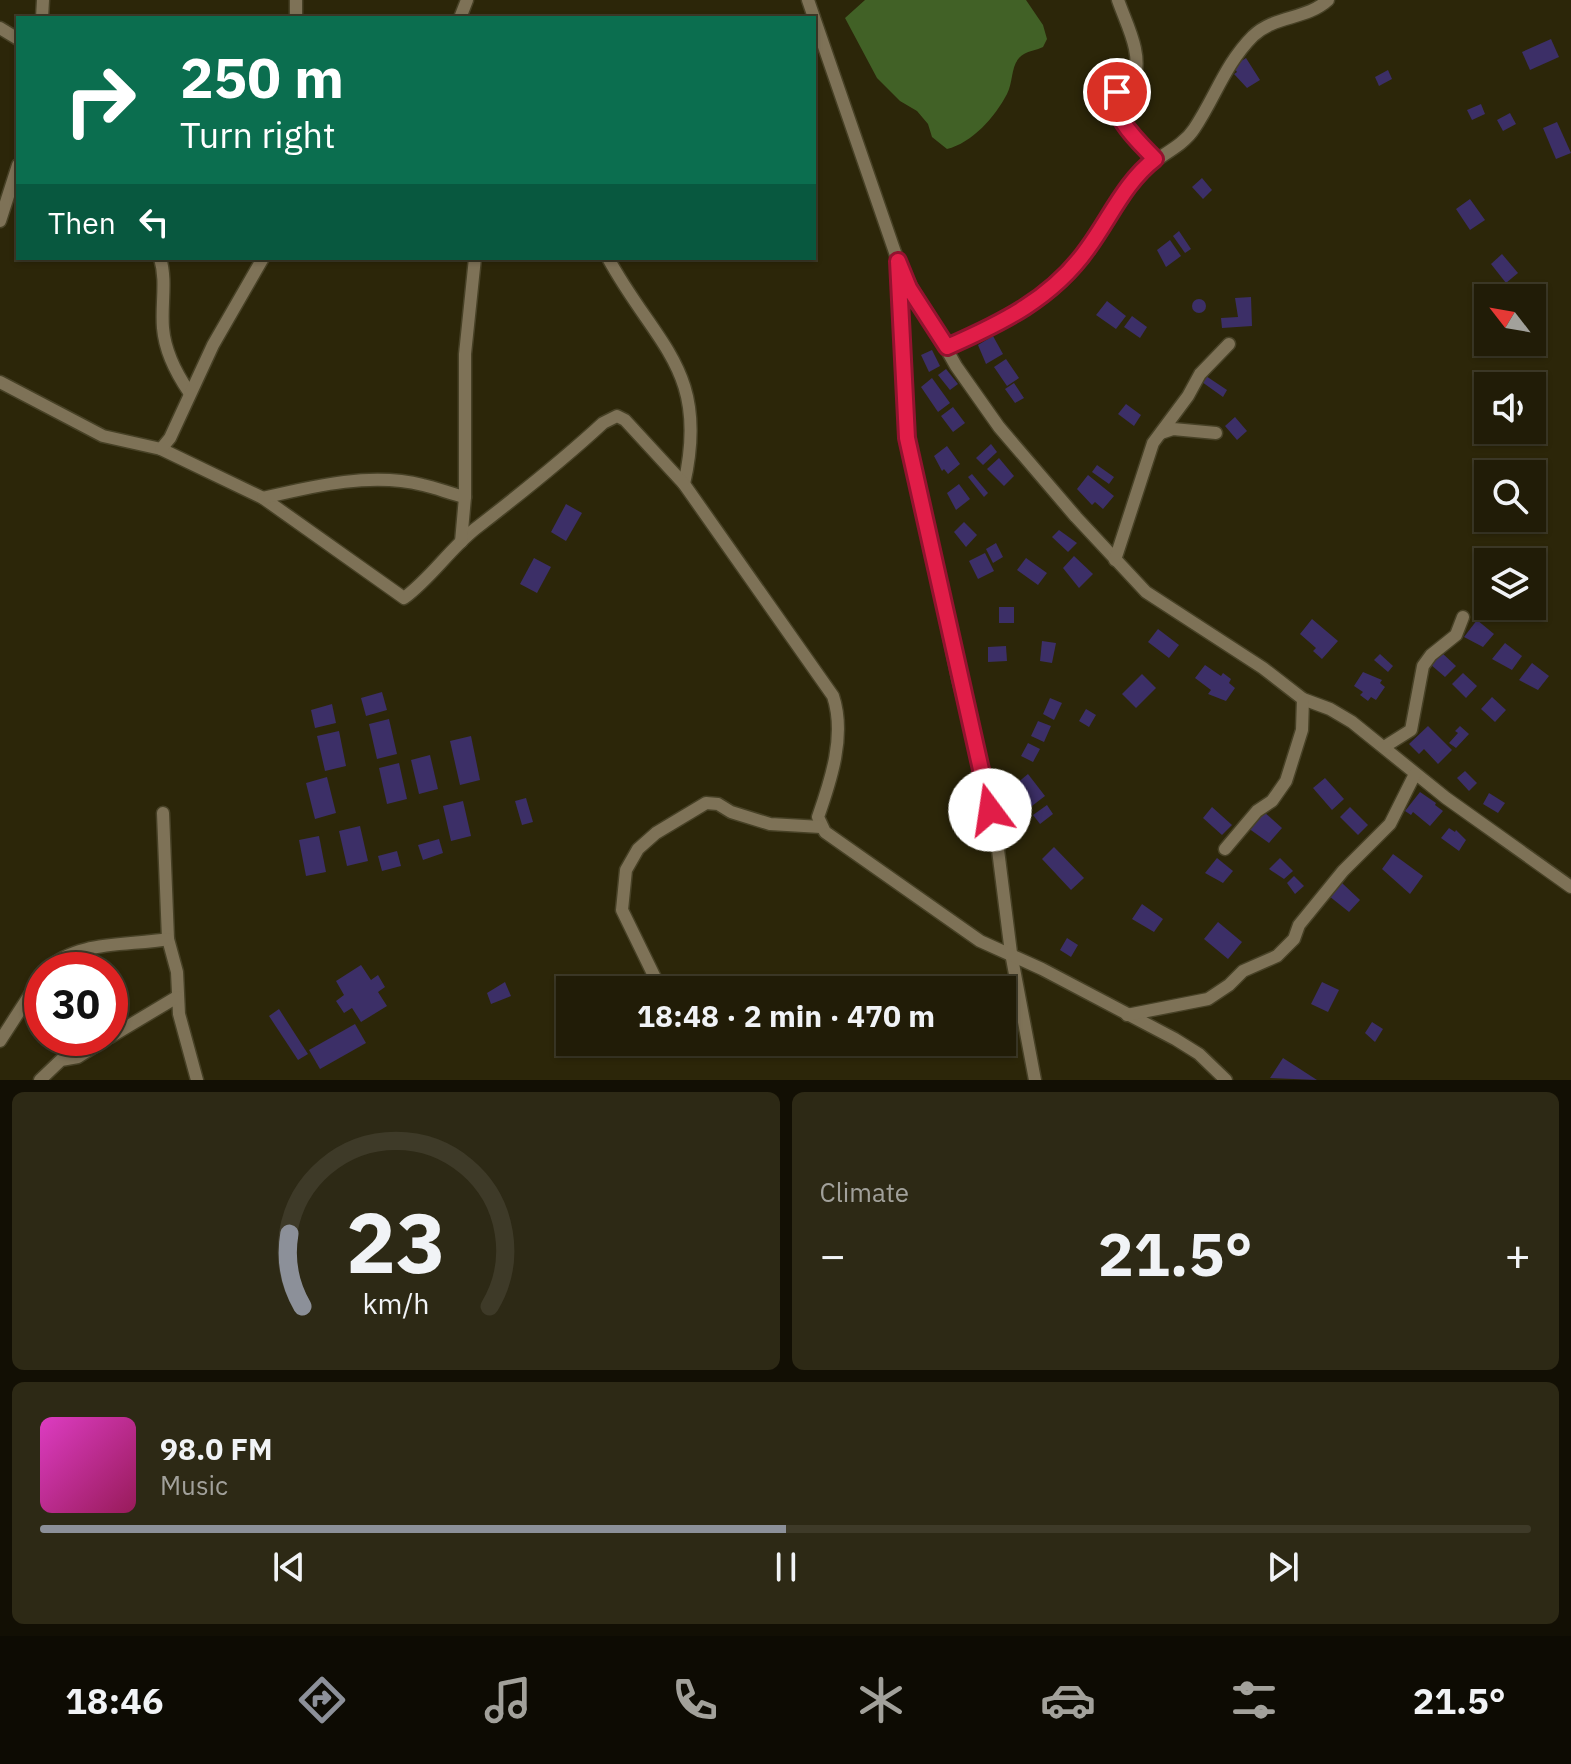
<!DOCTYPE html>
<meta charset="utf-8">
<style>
body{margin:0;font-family:"IBM Plex Sans",sans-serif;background:#2d2915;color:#f1f3f6;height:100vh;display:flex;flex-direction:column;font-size:30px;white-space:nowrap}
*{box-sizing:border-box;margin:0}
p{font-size:26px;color:#a2a19b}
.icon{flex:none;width:44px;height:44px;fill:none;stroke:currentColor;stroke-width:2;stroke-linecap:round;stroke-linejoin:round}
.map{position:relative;height:1080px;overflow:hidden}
.panel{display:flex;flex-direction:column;gap:12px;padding:12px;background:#120f04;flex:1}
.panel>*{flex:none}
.top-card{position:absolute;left:16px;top:16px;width:800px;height:244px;border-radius:0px;box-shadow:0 2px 6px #0004,0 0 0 2px #3e3a28;background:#0b6e4f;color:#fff;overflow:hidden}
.needle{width:52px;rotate:301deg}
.tools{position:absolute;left:1474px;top:284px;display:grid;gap:16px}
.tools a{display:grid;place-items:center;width:72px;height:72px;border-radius:0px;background:#211c07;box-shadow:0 2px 6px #0004,0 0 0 2px #3e3a28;font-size:40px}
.speed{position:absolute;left:24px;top:952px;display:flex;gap:16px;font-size:40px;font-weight:700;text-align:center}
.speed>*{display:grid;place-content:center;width:104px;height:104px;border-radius:50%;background:#211c07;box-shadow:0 2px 6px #0004,0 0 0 2px #3e3a28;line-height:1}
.speed .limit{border:12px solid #d22;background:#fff;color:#111}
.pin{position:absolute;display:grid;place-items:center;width:68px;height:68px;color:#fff;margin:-34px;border:4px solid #fff;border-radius:50%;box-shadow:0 2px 8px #0007}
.me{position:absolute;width:88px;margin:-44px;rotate:346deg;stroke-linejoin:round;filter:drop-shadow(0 0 6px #0008)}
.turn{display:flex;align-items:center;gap:28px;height:168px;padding:0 32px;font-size:36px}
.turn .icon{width:104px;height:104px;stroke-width:2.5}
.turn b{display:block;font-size:56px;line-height:68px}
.then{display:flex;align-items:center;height:76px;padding:0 32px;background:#0003;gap:16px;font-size:30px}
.big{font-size:60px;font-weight:700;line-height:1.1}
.panel .tile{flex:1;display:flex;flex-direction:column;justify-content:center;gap:12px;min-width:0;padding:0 28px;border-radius:12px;background:#2d2915}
.panel .dial{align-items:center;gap:0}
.dial svg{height:208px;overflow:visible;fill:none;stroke:#3e3a28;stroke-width:7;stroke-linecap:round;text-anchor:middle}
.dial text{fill:#f1f3f6;stroke:none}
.song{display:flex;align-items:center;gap:24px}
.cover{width:96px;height:96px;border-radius:12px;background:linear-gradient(135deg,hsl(310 70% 55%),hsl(330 70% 35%))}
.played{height:8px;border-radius:4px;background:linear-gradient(90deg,#8c9099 50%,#3e3a28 50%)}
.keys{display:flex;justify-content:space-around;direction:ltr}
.heat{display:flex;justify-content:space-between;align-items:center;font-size:44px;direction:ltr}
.panel .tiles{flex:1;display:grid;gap:12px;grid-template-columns:1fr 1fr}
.tile:last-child{grid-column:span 2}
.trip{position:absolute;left:556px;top:976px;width:460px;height:80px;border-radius:0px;background:#211c07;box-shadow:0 2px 6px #0004,0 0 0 2px #3e3a28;font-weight:700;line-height:80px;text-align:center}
.tabs{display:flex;height:128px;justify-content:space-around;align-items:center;background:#0d0b03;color:#a2a19b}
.tabs .icon{width:56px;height:56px}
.tabs .on{color:#8c9099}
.tabs b{font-size:36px;color:#f1f3f6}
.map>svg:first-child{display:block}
.forest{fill:#416126}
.building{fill:#3c2f67}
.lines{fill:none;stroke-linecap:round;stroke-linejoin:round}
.minor-casing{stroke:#474126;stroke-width:15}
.minor{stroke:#7e7257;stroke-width:12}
.route-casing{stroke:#92132f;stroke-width:20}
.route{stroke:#e11d48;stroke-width:14}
</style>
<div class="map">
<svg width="1571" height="1080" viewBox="0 0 1571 1080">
<rect width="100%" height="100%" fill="#2c2609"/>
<path class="forest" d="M 865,0 L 1026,0 L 1043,25 L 1047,39 L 1043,47 C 1037,50 1029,51 1024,54 C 1010,62 1014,81 1007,94 C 995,117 972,143 947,149 L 932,137 L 928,124 L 917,111 L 900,101 L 877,78 L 845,18 Z"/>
<g class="building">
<polygon points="1551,39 1559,57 1530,70 1522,52"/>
<polygon points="1246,58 1260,80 1247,88 1234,74 1237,72 1233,66"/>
<polygon points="1388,70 1392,79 1379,86 1375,77"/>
<polygon points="1481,104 1485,114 1472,120 1467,110"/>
<polygon points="1510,113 1516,124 1503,131 1497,120"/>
<polygon points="1557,122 1571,153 1556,159 1543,128"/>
<polygon points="1202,178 1212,190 1203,199 1192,187"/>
<polygon points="1470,199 1485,220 1470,230 1456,209"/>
<polygon points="1179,231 1191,249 1185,253 1173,236"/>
<polygon points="1170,240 1181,256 1166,267 1157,250"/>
<polygon points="1502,254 1518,273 1506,283 1491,264"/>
<polygon points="1251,297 1252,326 1222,328 1221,318 1238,317 1235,298"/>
<circle cx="1199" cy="306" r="7"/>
<polygon points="1107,301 1126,316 1116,329 1096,315"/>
<polygon points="1132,316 1147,327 1140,338 1124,327"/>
<polygon points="993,336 1003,354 986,364 978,345"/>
<polygon points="932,350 940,366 929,372 921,355"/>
<polygon points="1006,359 1019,378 1007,386 994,367"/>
<polygon points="946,369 958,384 950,390 938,375"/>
<polygon points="1206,376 1227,390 1223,397 1202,382"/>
<polygon points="932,378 950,403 938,412 921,387"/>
<polygon points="1014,383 1024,398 1015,403 1005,389"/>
<polygon points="1126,404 1141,415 1134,426 1118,414"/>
<polygon points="953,407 965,423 953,432 941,416"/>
<polygon points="1235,417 1247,431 1237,440 1225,426"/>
<polygon points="991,444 997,452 983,465 976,458"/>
<polygon points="947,446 960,464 948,474 944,469 942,471 934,456"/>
<polygon points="999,458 1014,476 1004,486 987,469"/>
<polygon points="1097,465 1114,477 1109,484 1092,472"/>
<polygon points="972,474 988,493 984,497 968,477"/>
<polygon points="1088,475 1114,496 1103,509 1095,502 1092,505 1077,489"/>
<polygon points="959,484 970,499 956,510 947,493"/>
<polygon points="566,504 582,513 566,541 551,532"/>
<polygon points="964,522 977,535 966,547 954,532"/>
<polygon points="1059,530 1077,543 1068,552 1052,537"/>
<polygon points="996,543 1003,557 993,563 986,549"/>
<polygon points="985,553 994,571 978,579 969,561"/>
<polygon points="1074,556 1093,574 1079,588 1063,568"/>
<polygon points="534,558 551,567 537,593 520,584"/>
<polygon points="1026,558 1047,573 1038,585 1017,570"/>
<rect x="999" y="607" width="15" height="16"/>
<polygon points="1312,619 1338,641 1322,659 1313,651 1316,648 1300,634"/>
<polygon points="1477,620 1494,634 1483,647 1464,637"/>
<polygon points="1158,629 1179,645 1169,658 1148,642"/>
<polygon points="1042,641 1056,643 1052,663 1040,661"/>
<polygon points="1505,643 1522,656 1512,670 1492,659"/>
<polygon points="1006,646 1007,661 988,662 988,647"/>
<polygon points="1441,652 1456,666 1445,677 1430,664"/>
<polygon points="1380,654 1393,666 1388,672 1374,660"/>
<polygon points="1532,663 1549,676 1538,690 1519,680"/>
<polygon points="1205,665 1221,676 1223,673 1231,679 1229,683 1235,688 1226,701 1208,694 1211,690 1195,678"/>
<polygon points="1363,672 1382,680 1380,683 1385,687 1376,700 1371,697 1368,701 1360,695 1363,692 1354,686"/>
<polygon points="1463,673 1477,686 1466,698 1452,684"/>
<polygon points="1142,674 1156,688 1136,708 1122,694"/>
<polygon points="382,692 387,710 366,716 361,698"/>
<polygon points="1492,697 1506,710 1495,722 1481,709"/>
<polygon points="1050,698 1062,703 1054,720 1043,714"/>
<polygon points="332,704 336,723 315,728 311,710"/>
<polygon points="1086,709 1096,715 1089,727 1079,721"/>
<polygon points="389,719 397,754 377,759 369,724"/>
<polygon points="1038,721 1051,726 1044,742 1031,736"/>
<polygon points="1428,726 1452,750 1438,764 1424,749 1419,754 1409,744"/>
<polygon points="1460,726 1469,734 1456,748 1449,743 1458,733 1455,731"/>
<polygon points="339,731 346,766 325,771 317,736"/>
<polygon points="471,736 480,780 460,785 450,741"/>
<polygon points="1028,743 1040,749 1033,762 1021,756"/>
<polygon points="430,755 438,789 419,794 411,760"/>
<polygon points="399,763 407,799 387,804 379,768"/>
<polygon points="1465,771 1477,783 1469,791 1457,778"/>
<polygon points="1028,774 1045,796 1028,809 1011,788"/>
<polygon points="327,777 336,813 315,819 306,783"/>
<polygon points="1325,778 1344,799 1332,810 1313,788"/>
<polygon points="1420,792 1436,803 1435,805 1443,811 1430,826 1413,812 1411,815 1405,811"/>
<polygon points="1489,793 1505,803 1498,813 1483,804"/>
<polygon points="526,798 533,822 522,825 515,801"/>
<polygon points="463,801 471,836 451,841 443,806"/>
<polygon points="1047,805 1053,814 1040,824 1033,815"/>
<polygon points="1212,807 1232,825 1222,835 1203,818"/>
<polygon points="1350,807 1368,825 1358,835 1340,817"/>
<polygon points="1263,811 1282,828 1269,843 1248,828"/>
<polygon points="360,826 368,861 347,866 339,831"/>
<polygon points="1449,828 1455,832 1456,830 1466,840 1459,851 1441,838"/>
<polygon points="319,836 326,872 306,876 299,840"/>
<polygon points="439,839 443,853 423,860 418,845"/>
<polygon points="1054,847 1084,878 1071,890 1042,859"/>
<polygon points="397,851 401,866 382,871 378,856"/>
<polygon points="1393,854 1423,876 1410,894 1382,869"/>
<polygon points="1217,858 1233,871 1223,883 1205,873"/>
<polygon points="1280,858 1293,871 1284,879 1269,869"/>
<polygon points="1294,876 1304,886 1295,894 1287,883"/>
<polygon points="1342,883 1360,900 1349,912 1329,896"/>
<polygon points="1142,904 1163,919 1154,932 1132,919"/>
<polygon points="1218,922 1242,942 1228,959 1204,939"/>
<polygon points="1067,938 1078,945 1071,957 1060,950"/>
<polygon points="361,965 371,980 378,975 385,987 378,992 387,1006 361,1022 352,1008 344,1013 336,1001 344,995 336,981"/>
<polygon points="505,982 511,996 491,1004 487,993"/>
<polygon points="1322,982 1339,990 1328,1012 1311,1004"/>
<polygon points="279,1009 308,1054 298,1060 269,1016"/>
<polygon points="1372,1022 1383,1029 1375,1042 1365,1033"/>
<polygon points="355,1024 366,1043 320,1069 309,1050"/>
<polygon points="1283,1058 1317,1080 1270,1078"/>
</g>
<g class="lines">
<g class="minor-casing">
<g id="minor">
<polyline points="808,0 898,261 907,438 958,678 995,826 1011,953 1035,1080"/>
<path d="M 1118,0 C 1127,26 1143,53 1134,81 L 1117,92 L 1114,101 L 1132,134 L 1155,159"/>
<polyline points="42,18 43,0"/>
<polyline points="296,18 296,0"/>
<polyline points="460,18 467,0"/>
<polyline points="0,28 18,39"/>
<polyline points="0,221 18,165"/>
<path d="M 160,258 C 167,281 161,304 163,328 C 165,352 176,373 189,392"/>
<path d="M 608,258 C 656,346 710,370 684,484"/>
<polyline points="904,274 956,366 999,427 1076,517 1146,592 1263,668 1303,699 1330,709 1352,722 1446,798 1571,887"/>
<path d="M 947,347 C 1001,324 1051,299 1086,251 C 1104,226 1117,198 1138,175 C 1154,157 1181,149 1194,129 C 1215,98 1225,64 1253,36 C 1275,15 1306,20 1328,0"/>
<path d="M 0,382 L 103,436 L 161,449 L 263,498 L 404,598 C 431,578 449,550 475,529 C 519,495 562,461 603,423 L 617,416 L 625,420 L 684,484 L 833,696 C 846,735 831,780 818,817 L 825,832 L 980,941 L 1042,969 L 1175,1039 L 1199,1054 L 1226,1080"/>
<polyline points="1161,433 1173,429 1216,433"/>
<polyline points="161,449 170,438 213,345 263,258"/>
<path d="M 263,498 C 314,486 371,472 423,485 C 437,488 451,494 465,497"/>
<polyline points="461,542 465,497 465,354 475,258"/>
<polyline points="1115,560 1153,443 1188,396 1200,374 1229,344"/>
<polyline points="1384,747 1411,730 1423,666 1431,655 1456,635 1463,617"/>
<polyline points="163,813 168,939 177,972 179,1014 197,1080"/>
<polyline points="1225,849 1257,811 1272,801 1286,781 1302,730 1303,699"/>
<path d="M 47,970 C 75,940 130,946 168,939"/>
<polyline points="661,990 622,910 626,870 638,849 656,833 706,803 718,804 731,812 770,824 821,827"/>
<polyline points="1127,1015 1208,999 1229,985 1243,971 1277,956 1294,939 1299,925 1343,871 1390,824 1415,774"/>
<polyline points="110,1037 177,997"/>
<polyline points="0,1041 42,976"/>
<polyline points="40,1080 61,1060 78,1057 108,1038"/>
</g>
</g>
<use href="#minor" class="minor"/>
</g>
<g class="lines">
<g class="route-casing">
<path id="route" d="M 990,810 L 907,438 L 898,261 L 909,288 L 947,347 C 1002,323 1053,298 1088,248 C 1110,218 1125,182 1155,159 C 1140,143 1108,115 1117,92"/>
</g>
<use href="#route" class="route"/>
</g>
</svg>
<div class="tools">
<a><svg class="needle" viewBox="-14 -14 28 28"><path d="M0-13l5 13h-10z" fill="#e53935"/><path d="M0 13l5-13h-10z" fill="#a2a19b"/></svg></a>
<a><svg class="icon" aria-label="sound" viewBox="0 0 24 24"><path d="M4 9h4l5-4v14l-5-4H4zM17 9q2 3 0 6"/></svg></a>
<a><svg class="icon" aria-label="search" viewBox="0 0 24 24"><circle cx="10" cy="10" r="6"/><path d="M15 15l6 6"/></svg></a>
<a><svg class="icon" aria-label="layers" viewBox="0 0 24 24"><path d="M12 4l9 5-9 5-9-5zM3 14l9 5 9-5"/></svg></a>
</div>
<div class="speed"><div class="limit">30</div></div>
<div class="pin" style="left:1117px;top:92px;background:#d93025"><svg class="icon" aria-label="arrive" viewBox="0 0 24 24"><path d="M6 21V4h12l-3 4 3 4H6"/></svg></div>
<svg class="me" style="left:990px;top:810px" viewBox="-20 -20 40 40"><circle r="19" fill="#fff"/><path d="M0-13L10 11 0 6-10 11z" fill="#e11d48"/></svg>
<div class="trip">18:48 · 2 min · 470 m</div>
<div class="top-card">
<div class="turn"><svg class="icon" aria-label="right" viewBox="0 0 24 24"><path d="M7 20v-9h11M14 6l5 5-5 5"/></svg><div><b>250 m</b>Turn right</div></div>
<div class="then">Then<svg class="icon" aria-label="left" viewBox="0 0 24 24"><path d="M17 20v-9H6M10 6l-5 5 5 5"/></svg></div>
</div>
</div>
<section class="panel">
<div class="tiles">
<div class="tile dial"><svg viewBox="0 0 100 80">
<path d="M14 69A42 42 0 1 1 86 69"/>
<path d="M14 69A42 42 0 0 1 9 41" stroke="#8c9099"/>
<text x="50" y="56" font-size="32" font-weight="700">23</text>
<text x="50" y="72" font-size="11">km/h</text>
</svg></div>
<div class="tile"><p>Climate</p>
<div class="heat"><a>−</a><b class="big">21.5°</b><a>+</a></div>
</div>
<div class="tile">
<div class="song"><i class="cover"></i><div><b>98.0 FM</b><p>Music</p></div></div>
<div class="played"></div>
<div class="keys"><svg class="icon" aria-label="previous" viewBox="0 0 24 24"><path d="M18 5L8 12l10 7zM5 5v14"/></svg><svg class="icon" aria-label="pause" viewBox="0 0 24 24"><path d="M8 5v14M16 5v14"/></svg><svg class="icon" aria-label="next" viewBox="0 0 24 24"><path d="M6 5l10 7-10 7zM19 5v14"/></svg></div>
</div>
</div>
</section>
<nav class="tabs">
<b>18:46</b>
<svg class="icon on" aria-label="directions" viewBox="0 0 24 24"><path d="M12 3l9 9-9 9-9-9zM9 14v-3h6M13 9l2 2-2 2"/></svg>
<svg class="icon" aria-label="music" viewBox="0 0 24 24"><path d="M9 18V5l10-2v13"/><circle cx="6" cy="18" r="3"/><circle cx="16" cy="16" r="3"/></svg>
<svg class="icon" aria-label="phone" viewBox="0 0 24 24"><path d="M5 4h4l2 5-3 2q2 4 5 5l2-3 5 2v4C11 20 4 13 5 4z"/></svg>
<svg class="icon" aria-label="climate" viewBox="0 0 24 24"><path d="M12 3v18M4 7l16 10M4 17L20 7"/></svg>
<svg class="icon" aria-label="car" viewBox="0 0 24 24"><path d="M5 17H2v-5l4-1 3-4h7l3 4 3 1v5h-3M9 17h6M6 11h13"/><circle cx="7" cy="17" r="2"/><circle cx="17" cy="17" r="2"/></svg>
<svg class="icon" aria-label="filters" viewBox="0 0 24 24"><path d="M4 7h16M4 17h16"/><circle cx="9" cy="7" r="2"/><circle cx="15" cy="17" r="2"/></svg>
<b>21.5°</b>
</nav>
